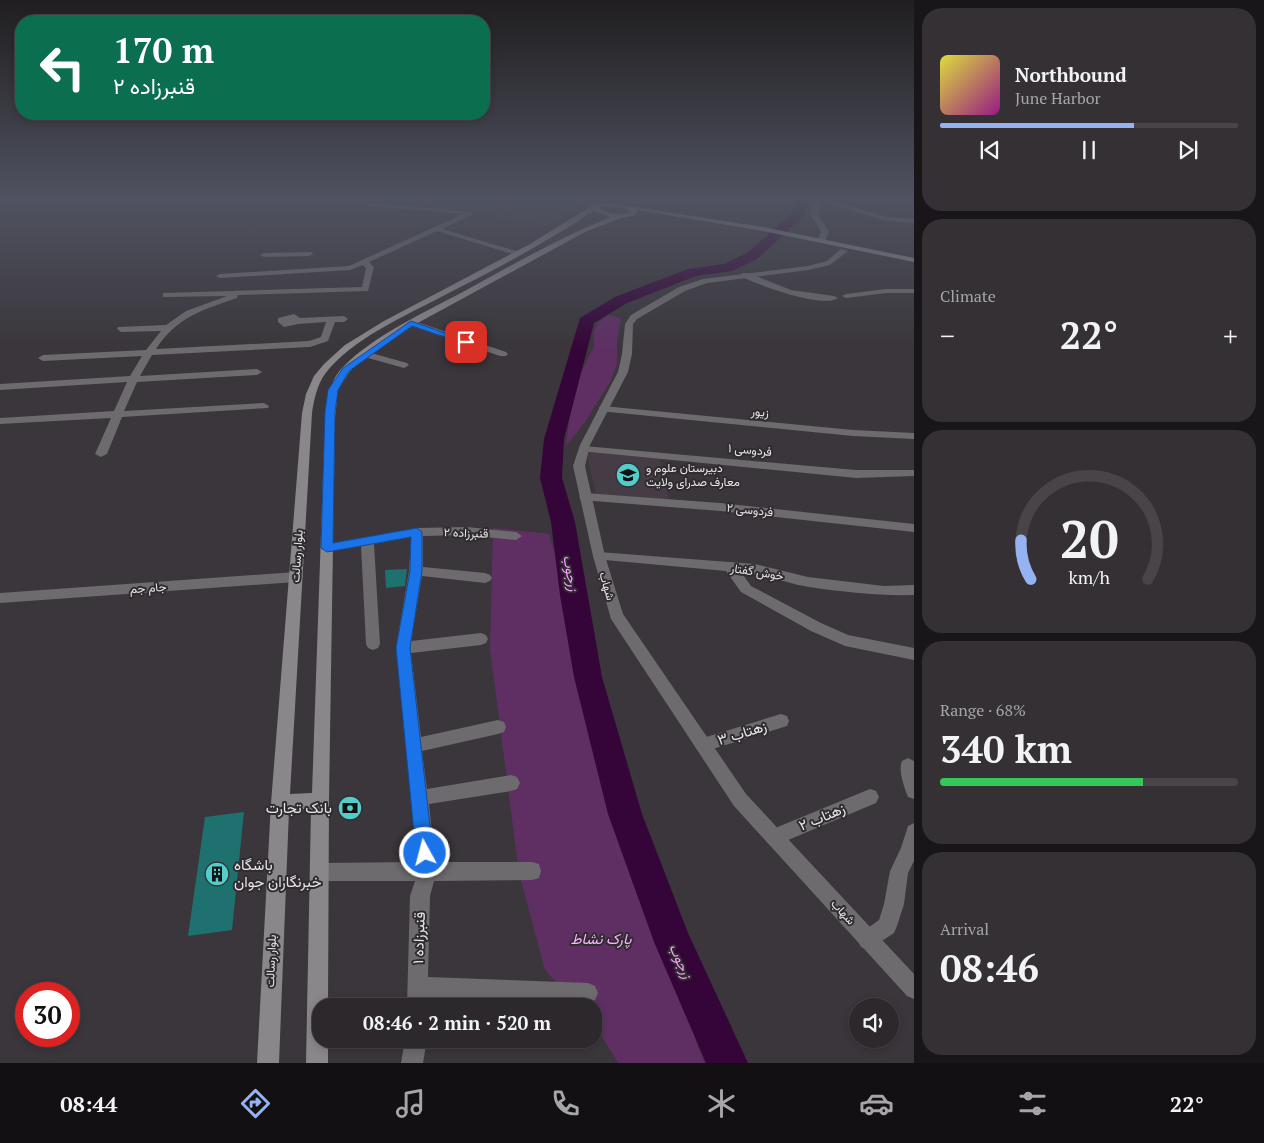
<!DOCTYPE html>
<meta charset="utf-8">
<style>
body{margin:0;font-family:"PT Serif",Vazirmatn,serif;background:#343034;color:#f1f3f6;height:100vh;display:flex;flex-direction:column;font-size:19px;white-space:nowrap}
*{box-sizing:border-box;margin:0}
p{font-size:16px;color:#a6a6a9}
.icon{flex:none;width:28px;height:28px;fill:none;stroke:currentColor;stroke-width:2;stroke-linecap:round;stroke-linejoin:round}
.map{position:relative;flex:1;overflow:hidden}
.drawer{display:flex;flex-direction:column;gap:8px;padding:8px;background:#181618;width:350px}
.drawer>*{flex:none}
.hud{position:absolute;left:15px;top:15px;width:475px;height:105px;border-radius:20px;box-shadow:0 2px 8px #0003,0 0 0 1px #484448;background:#0b6e4f;color:#fff;overflow:hidden}
.tools{position:absolute;left:849px;top:998px;display:grid;gap:10px}
.tools a{display:grid;place-items:center;width:50px;height:50px;border-radius:50%;background:#2c282c;box-shadow:0 2px 8px #0003,0 0 0 1px #484448;font-size:25px}
.speed{position:absolute;left:15px;top:982px;display:flex;gap:10px;font-size:25px;font-weight:700;text-align:center}
.speed>*{display:grid;place-content:center;width:65px;height:65px;border-radius:50%;background:#2c282c;box-shadow:0 2px 8px #0003,0 0 0 1px #484448;line-height:1}
.speed .limit{border:8px solid #d22;background:#fff;color:#111}
.pin{position:absolute;display:grid;place-items:center;width:42px;height:42px;color:#fff;margin:-21px;border-radius:10px;box-shadow:0 2px 8px #0006}
.me{position:absolute;width:55px;margin:-28px;rotate:353deg;stroke-linejoin:round;filter:drop-shadow(0 0 4px #0008)}
.turn{display:flex;align-items:center;gap:18px;height:105px;padding:0 15px;font-size:22px}
.turn .icon{width:65px;height:65px;stroke-width:2.5}
.turn b{display:block;font-size:35px;line-height:42px}
.big{font-size:38px;font-weight:600;line-height:1.1}
.drawer .widget{flex:1;display:flex;flex-direction:column;justify-content:center;gap:8px;min-width:0;padding:0 18px;border-radius:20px;background:#343034}
.drawer .dial{align-items:center;gap:0}
.dial svg{height:130px;overflow:visible;fill:none;stroke:#484448;stroke-width:7;stroke-linecap:round;text-anchor:middle}
.dial text{fill:#f1f3f6;stroke:none}
.song{display:flex;align-items:center;gap:15px}
.cover{width:60px;height:60px;border-radius:8px;background:linear-gradient(135deg,hsl(60 70% 55%),hsl(310 70% 35%))}
.played{height:5px;border-radius:2px;background:linear-gradient(90deg,#95b2f1 65%,#484448 65%)}
.keys{display:flex;justify-content:space-around;direction:ltr}
.heat{display:flex;justify-content:space-between;align-items:center;font-size:28px;direction:ltr}
.charge{height:8px;border-radius:4px;background:linear-gradient(90deg,#34c759 68%,#484448 0)}
.trip{position:absolute;left:312px;top:998px;width:290px;height:50px;border-radius:20px;background:#2c282c;box-shadow:0 2px 8px #0003,0 0 0 1px #484448;font-weight:600;line-height:50px;text-align:center}
.tabs{display:flex;height:80px;justify-content:space-around;align-items:center;background:#121012;color:#a6a6a9}
.tabs .icon{width:35px;height:35px}
.tabs .selected{color:#95b2f1}
.tabs b{font-size:22px;color:#f1f3f6}
main{display:flex;flex:1;min-height:0}
.map>svg:first-child{display:block}
.built{fill:#453c46}
.green{fill:#5f2f64}
.lines{fill:none;stroke-linecap:round;stroke-linejoin:round}
.river{fill:#350539;fill-rule:evenodd}
.building{fill:#1e716f}
.minor{fill:#6d6b6d;fill-rule:evenodd}
.tertiary{fill:#6d6b6d;fill-rule:evenodd}
.secondary{fill:#8a878a;fill-rule:evenodd}
.route{fill:#1a73e8;stroke:#114b97}
.labels{text-anchor:middle;stroke-width:4;stroke-linejoin:round;paint-order:stroke}
.street-label{font-size:12px;fill:#e7e5e8;stroke:#302c30}
.poi-label{font-size:12px;fill:#e7e5e8;stroke:#302c30;text-anchor:start}
.water-label{font-size:14px;font-style:italic;fill:#f7a0ff;stroke:#302c30}
.near-street-label{font-size:15px;fill:#e7e5e8;stroke:#302c30}
.near-poi-label{font-size:15px;fill:#e7e5e8;stroke:#302c30;text-anchor:end}
.near-park-label{font-size:15px;font-style:italic;fill:#f9b3fe;stroke:#302c30}
</style>
<main>
<div class="map">
<svg width="914" height="1063" viewBox="0 0 914 1063">
<rect width="100%" height="100%" fill="#3a363b"/>
<g class="built">
<polygon points="373,200 581,200 583,202 579,209 545,227 464,210 369,202"/>
<polygon points="586,451 659,456 670,503 596,495"/>
</g>
<g class="green">
<polygon points="608,315 621,318 617,341 617,364 610,382 585,422 566,446 573,389 594,346 593,333 598,323"/>
<polygon points="493,528 549,534 698,1047 705,1063 618,1063 594,1023 594,1006 578,1006 545,970 519,873 490,649"/>
</g>
<g class="lines">
<polygon class="river" points="795,200 807,200 804,216 757,259 732,271 696,276 627,303 594,323 564,439 562,478 575,522 602,677 642,814 688,933 748,1063 706,1063 654,942 608,814 574,677 560,595 551,522 540,478 544,439 580,318 615,297 688,269 724,264 747,253 793,212"/>
</g>
<g class="building">
<polygon points="407,569 405,586 386,588 385,570"/>
<polygon points="244,812 232,930 188,936 205,817"/>
</g>
<g class="lines">
<g class="minor">
<polygon points="815,200 821,200 817,214 829,232 825,241 821,243 817,241 821,232 810,214"/>
<polygon points="835,202 887,217 914,219 914,223 887,221 833,205 833,203"/>
<path d="M 371,203 L 473,212 L 473,214 L 442,229 L 523,253 L 516,255 L 437,231 L 369,262 L 374,267 L 368,291 L 238,295 L 237,298 C 202,310 177,317 156,349 L 309,341 L 321,337 L 326,322 L 298,324 L 284,327 L 278,322 L 278,318 L 294,314 L 300,318 L 344,316 L 348,319 L 344,322 L 335,322 L 328,341 L 310,347 L 152,355 L 140,376 L 257,369 L 262,372 L 257,375 L 137,382 L 124,411 L 264,403 L 269,406 L 268,408 L 122,417 L 107,454 L 101,457 L 95,454 L 111,418 L 0,424 L 0,418 L 114,411 L 127,382 L 0,390 L 0,384 L 130,376 L 142,356 L 43,361 L 38,358 L 43,355 L 146,350 L 161,331 L 121,332 L 117,329 L 118,327 L 166,325 L 186,311 L 227,296 L 166,297 L 163,297 L 163,293 L 362,287 L 366,268 L 363,265 L 350,270 L 220,278 L 216,276 L 220,274 L 349,266 L 463,214 L 369,206 L 368,205 Z"/>
<polygon points="312,252 313,254 309,256 264,257 260,255 264,253"/>
<path d="M 742,273 L 748,273 L 791,290 L 834,296 L 838,298 C 823,309 759,285 742,277 Z"/>
<polygon points="886,289 914,289 914,293 886,293 846,298 842,296 846,294"/>
<polygon points="411,320 506,352 508,354 506,356 500,356 408,325 407,323"/>
<polygon points="364,351 407,363 409,365 404,368 361,356 361,352"/>
<polygon points="603,406 853,430 914,433 914,439 853,436 599,411 599,407"/>
<polygon points="584,446 856,470 914,470 914,476 856,478 580,451 579,449 580,447"/>
<polygon points="585,493 720,503 914,524 914,532 720,511 581,500 579,497"/>
<polygon points="467,527 516,532 522,536 516,540 467,535 423,536 423,567 485,573 490,575 492,578 490,581 485,583 422,576 411,641 481,633 486,635 488,639 486,643 481,645 411,653 421,737 498,720 504,722 506,727 504,732 498,734 422,751 427,789 511,775 517,777 520,783 517,789 511,791 429,804 435,862 532,862 539,864 541,871 539,878 532,880 434,881 430,896 428,977 588,983 595,986 598,993 595,1000 588,1003 428,998 427,1006 407,1006 410,896 415,881 319,881 312,879 310,872 312,865 319,863 417,862 396,648 409,571 411,537 374,544 380,644 378,648 373,650 368,648 366,644 361,546 327,552 321,548 327,544 417,528"/>
<path d="M 599,552 L 755,564 L 808,577 L 884,586 L 914,585 L 914,595 C 879,596 844,592 809,587 C 786,583 765,574 741,572 L 751,586 L 821,623 L 848,635 L 914,648 L 914,660 L 845,646 L 811,631 L 741,592 L 726,571 L 594,559 L 593,556 L 594,553 Z"/>
<polygon points="781,714 787,716 789,721 787,726 703,752 697,750 695,745 697,740 703,738"/>
<path d="M 908,758 L 914,761 L 914,799 L 908,797 C 904,787 898,770 902,761 Z"/>
<polygon points="870,789 876,791 879,797 876,803 774,846 768,843 765,837 768,831"/>
<polygon points="914,823 914,861 908,873 904,904 897,926 894,933 868,950 861,947 858,940 861,933 879,920 884,904 890,871 901,848 908,826"/>
<polygon points="405,1039 427,1039 423,1063 401,1063"/>
</g>
<g class="tertiary">
<polygon points="841,249 848,251 830,265 808,270 707,283 685,291 637,319 633,324 632,354 628,372 590,445 585,466 605,556 623,614 746,794 914,974 914,999 907,996 734,806 611,619 593,556 573,466 580,445 618,372 622,354 625,324 631,315 679,287 703,279 808,266 827,261"/>
<polygon points="296,572 301,574 303,577 301,580 296,582 0,603 0,593"/>
</g>
<path class="secondary" d="M 603,202 L 763,227 L 914,258 L 914,262 L 763,231 L 636,210 L 638,212 L 633,216 L 621,218 L 585,232 L 530,262 L 414,325 L 367,356 L 350,371 L 338,390 L 335,418 L 329,800 L 328,1006 L 321,1006 L 321,1039 L 328,1039 L 328,1063 L 306,1063 L 311,809 L 289,810 L 279,1063 L 257,1063 L 271,803 L 302,413 L 306,394 L 314,376 L 324,364 L 345,345 L 384,321 L 530,244 L 593,205 ZM 603,206 L 623,208 L 630,212 C 620,216 608,214 598,208 ZM 593,211 L 611,217 C 558,238 509,267 459,294 C 421,314 374,336 344,366 C 329,381 327,399 325,418 L 312,793 L 290,794 L 312,413 C 314,400 317,385 325,374 C 351,339 407,315 445,295 C 496,269 546,243 593,211 Z"/>
</g>
<linearGradient id="sky" x2="0" y2="1"><stop stop-color="#201e20"/><stop offset="0.57" stop-color="#4f5260"/><stop offset="1" stop-color="#4f5260" stop-opacity="0"/></linearGradient>
<rect width="914" height="349" fill="url(#sky)"/>
<polygon class="route" points="411,321 470,342 463,343 412,326 349,371 338,390 335,412 333,543 417,528 422,532 422,571 410,648 433,853 431,859 425,861 419,859 416,853 396,648 410,571 411,537 327,552 321,548 325,412 328,390 343,368"/>
<defs>
<g id="school-disc" transform="scale(1.25)"><circle r="9.5" fill="#53cdca" stroke="#302c30"/><path d="M0-5L7-2L0 1L-7-2ZM-4 1L0 2.5L4 1V4Q0 6-4 4Z" fill="#111"/></g>
<g id="bank-disc" transform="scale(1.25)"><circle r="9.5" fill="#53cdca" stroke="#302c30"/><path d="M-6-4H6V4H-6ZM0-2.3a2.3 2.3 0 1 0 0 4.6a2.3 2.3 0 1 0 0-4.6Z" fill="#111"/></g>
<g id="building-disc" transform="scale(1.25)"><circle r="9.5" fill="#53cdca" stroke="#302c30"/><path d="M-4-6H4V6H1V3H-1V6H-4ZM-2.5-4.3h1.7v1.8h-1.7ZM.8-4.3h1.7v1.8H.8ZM-2.5-1h1.7V.8h-1.7ZM.8-1h1.7V.8H.8Z" fill="#111"/></g>
</defs>
<g fill-rule="evenodd">
<use href="#school-disc" x="628" y="475"/>
<use href="#bank-disc" x="350" y="808"/>
<use href="#building-disc" x="217" y="874"/>
</g>
<g class="labels">
<g class="street-label">
<text transform="translate(760 412) rotate(5)" y="4">زیور</text>
<text transform="translate(750 450) rotate(5)" y="4">فردوسی ۱</text>
<text transform="translate(750 510) rotate(6)" y="4">فردوسی ۲</text>
<text transform="translate(466 533) rotate(2)" y="4">قنبرزاده ۲</text>
<text transform="translate(297 556) rotate(-86)" y="4">بلوار رسالت</text>
<text transform="translate(757 572) rotate(9)" y="4">خوش گفتار</text>
<text transform="translate(607 586) rotate(74)" y="4">شهاب</text>
<text transform="translate(148 588) rotate(-4)" y="4">جام جم</text>
<text transform="translate(843 912) rotate(47)" y="4">شهاب</text>
<text transform="translate(271 961) rotate(-88)" y="4">بلوار رسالت</text>
</g>
<g class="poi-label">
<text x="646" y="472">دبیرستان علوم و<tspan x="646" dy="14">معارف صدرای ولایت</tspan></text>
</g>
<g class="water-label">
<text transform="translate(571 573) rotate(81)" y="5">زرجوب</text>
<text transform="translate(681 961) rotate(66)" y="5">زرجوب</text>
</g>
<g class="near-street-label">
<text transform="translate(742 733) rotate(-17)" y="5">زهتاب ۳</text>
<text transform="translate(822 817) rotate(-23)" y="5">زهتاب ۲</text>
<text transform="translate(419 938) rotate(-88)" y="5">قنبرزاده ۱</text>
</g>
<g class="near-poi-label">
<text x="332" y="813">بانک تجارت</text>
<text x="234" y="870" text-anchor="start">باشگاه<tspan x="234" dy="17">خبرنگاران جوان</tspan></text>
</g>
<g class="near-park-label">
<text x="601" y="944">پارک نشاط</text>
</g>
</g>
</svg>
<div class="tools">
<a><svg class="icon" aria-label="sound" viewBox="0 0 24 24"><path d="M4 9h4l5-4v14l-5-4H4zM17 9q2 3 0 6"/></svg></a>
</div>
<div class="speed"><div class="limit">30</div></div>
<div class="pin" style="left:466px;top:342px;background:#d93025"><svg class="icon" aria-label="arrive" viewBox="0 0 24 24"><path d="M6 21V4h12l-3 4 3 4H6"/></svg></div>
<svg class="me" style="left:425px;top:853px" viewBox="-20 -20 40 40"><circle r="17" fill="#1a73e8" stroke="#fff" stroke-width="3"/><path d="M0-11L8 9 0 5-8 9z" fill="#fff"/></svg>
<div class="trip">08:46 · 2 min · 520 m</div>
<div class="hud">
<div class="turn"><svg class="icon" aria-label="left" viewBox="0 0 24 24"><path d="M17 20v-9H6M10 6l-5 5 5 5"/></svg><div><b>170 m</b>قنبرزاده ۲</div></div>
</div>
</div>
<section class="drawer">
<div class="widget">
<div class="song"><i class="cover"></i><div><b>Northbound</b><p>June Harbor</p></div></div>
<div class="played"></div>
<div class="keys"><svg class="icon" aria-label="previous" viewBox="0 0 24 24"><path d="M18 5L8 12l10 7zM5 5v14"/></svg><svg class="icon" aria-label="pause" viewBox="0 0 24 24"><path d="M8 5v14M16 5v14"/></svg><svg class="icon" aria-label="next" viewBox="0 0 24 24"><path d="M6 5l10 7-10 7zM19 5v14"/></svg></div>
</div>
<div class="widget"><p>Climate</p>
<div class="heat"><a>−</a><b class="big">22°</b><a>+</a></div>
</div>
<div class="widget dial"><svg viewBox="0 0 100 80">
<path d="M14 69A42 42 0 1 1 86 69"/>
<path d="M14 69A42 42 0 0 1 8 45" stroke="#95b2f1"/>
<text x="50" y="56" font-size="32" font-weight="700">20</text>
<text x="50" y="72" font-size="11">km/h</text>
</svg></div>
<div class="widget"><p>Range · 68%</p><b class="big">340 km</b><div class="charge"></div></div>
<div class="widget"><p>Arrival</p><b class="big">08:46</b></div>
</section>
</main>
<nav class="tabs">
<b>08:44</b>
<svg class="icon selected" aria-label="directions" viewBox="0 0 24 24"><path d="M12 3l9 9-9 9-9-9zM9 14v-3h6M13 9l2 2-2 2"/></svg>
<svg class="icon" aria-label="music" viewBox="0 0 24 24"><path d="M9 18V5l10-2v13"/><circle cx="6" cy="18" r="3"/><circle cx="16" cy="16" r="3"/></svg>
<svg class="icon" aria-label="phone" viewBox="0 0 24 24"><path d="M5 4h4l2 5-3 2q2 4 5 5l2-3 5 2v4C11 20 4 13 5 4z"/></svg>
<svg class="icon" aria-label="climate" viewBox="0 0 24 24"><path d="M12 3v18M4 7l16 10M4 17L20 7"/></svg>
<svg class="icon" aria-label="car" viewBox="0 0 24 24"><path d="M5 17H2v-5l4-1 3-4h7l3 4 3 1v5h-3M9 17h6M6 11h13"/><circle cx="7" cy="17" r="2"/><circle cx="17" cy="17" r="2"/></svg>
<svg class="icon" aria-label="filters" viewBox="0 0 24 24"><path d="M4 7h16M4 17h16"/><circle cx="9" cy="7" r="2"/><circle cx="15" cy="17" r="2"/></svg>
<b>22°</b>
</nav>
